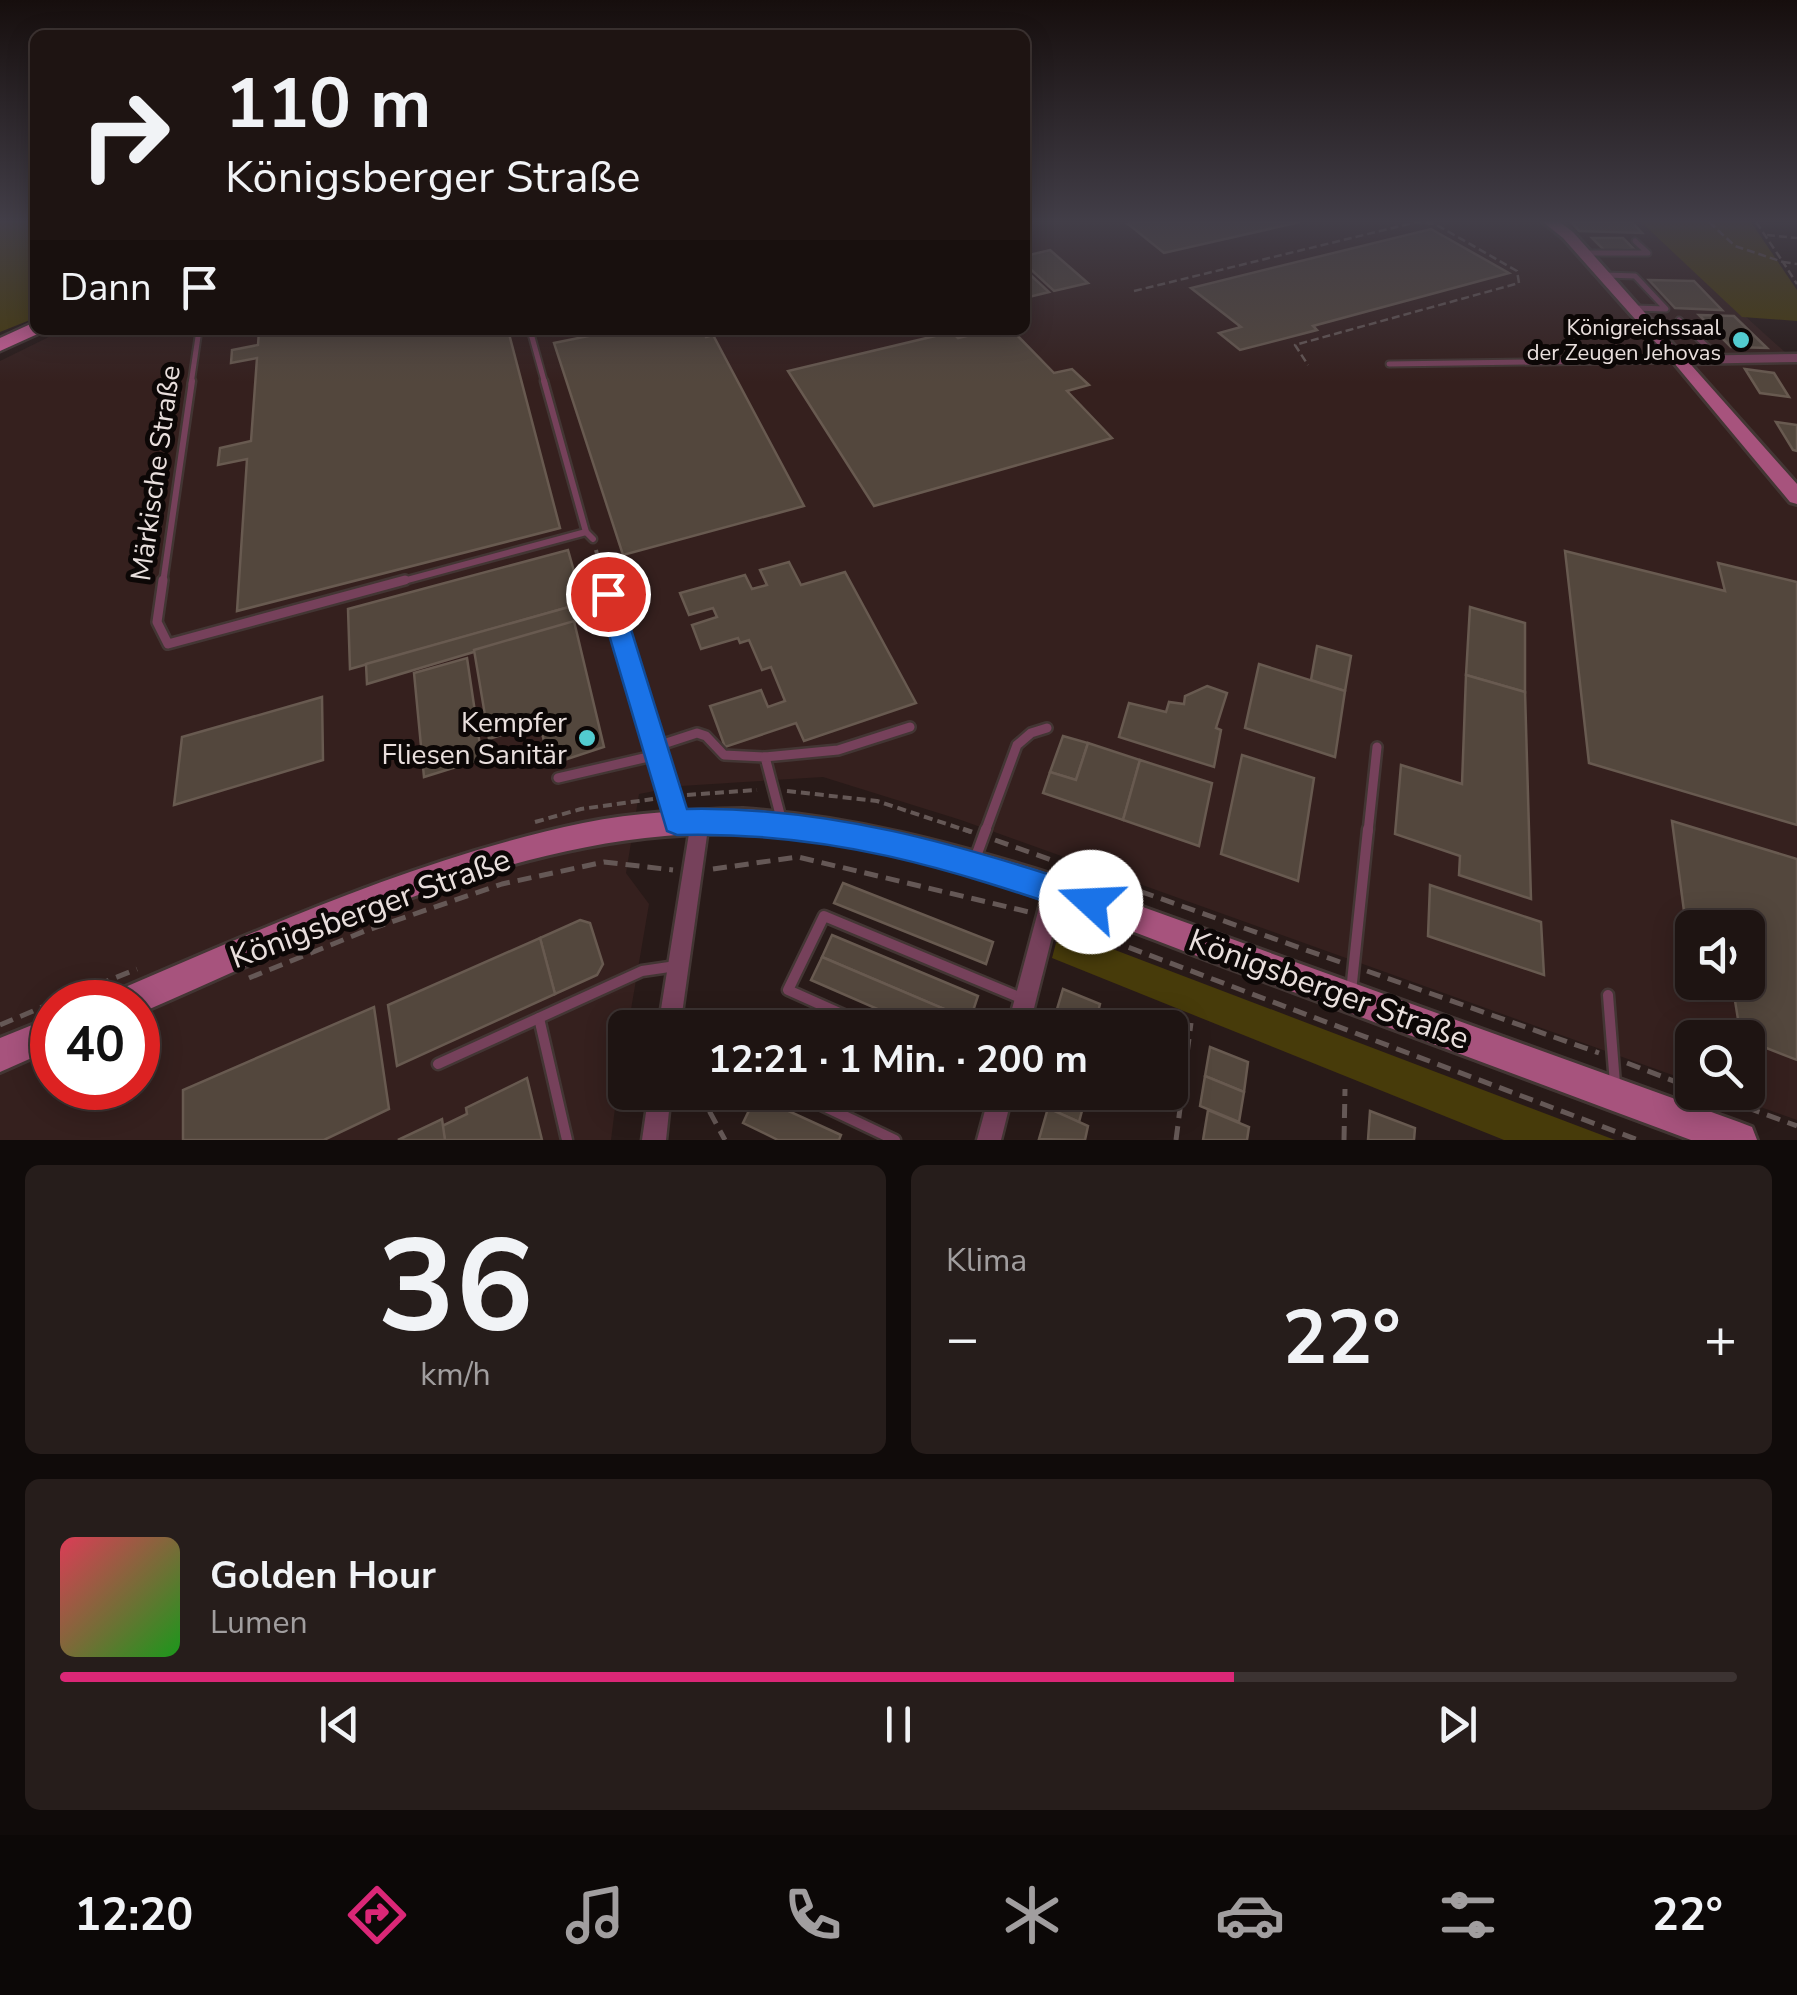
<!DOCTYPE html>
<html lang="de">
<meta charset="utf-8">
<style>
body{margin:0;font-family:"Nunito Sans",sans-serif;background:#261d1b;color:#f1f3f6;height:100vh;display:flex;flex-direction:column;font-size:38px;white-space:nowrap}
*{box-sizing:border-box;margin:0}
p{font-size:32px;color:#a19e9f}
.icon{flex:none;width:55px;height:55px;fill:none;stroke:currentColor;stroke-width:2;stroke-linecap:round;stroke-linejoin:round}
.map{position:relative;height:1140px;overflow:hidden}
.panel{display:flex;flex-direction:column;gap:25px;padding:25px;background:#100b0a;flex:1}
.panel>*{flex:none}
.hud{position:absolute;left:30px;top:30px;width:1000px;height:305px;border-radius:15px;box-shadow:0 5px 25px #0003,0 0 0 2px #3c3332;background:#1e1412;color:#f1f3f6;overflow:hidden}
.buttons{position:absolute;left:1675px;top:910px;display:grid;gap:20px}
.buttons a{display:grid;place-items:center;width:90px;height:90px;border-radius:15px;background:#1e1412;box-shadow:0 5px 25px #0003,0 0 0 2px #3c3332;font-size:50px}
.speed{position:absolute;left:30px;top:980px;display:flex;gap:20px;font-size:50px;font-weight:700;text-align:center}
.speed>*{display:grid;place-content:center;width:130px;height:130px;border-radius:50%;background:#1e1412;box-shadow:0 5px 25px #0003,0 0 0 2px #3c3332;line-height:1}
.speed .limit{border:15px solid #d22;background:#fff;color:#111}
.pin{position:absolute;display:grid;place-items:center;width:85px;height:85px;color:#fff;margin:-42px;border:5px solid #fff;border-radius:50%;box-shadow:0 2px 10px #0007}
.me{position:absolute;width:110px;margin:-55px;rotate:290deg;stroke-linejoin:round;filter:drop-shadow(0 0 8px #0008)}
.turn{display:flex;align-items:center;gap:35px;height:210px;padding:0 30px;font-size:45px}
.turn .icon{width:130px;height:130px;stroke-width:2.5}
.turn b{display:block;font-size:70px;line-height:85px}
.then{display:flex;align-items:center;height:95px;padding:0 30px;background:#0003;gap:20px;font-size:38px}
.big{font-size:75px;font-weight:700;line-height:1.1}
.panel .card{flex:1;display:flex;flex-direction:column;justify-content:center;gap:15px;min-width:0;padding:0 35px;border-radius:15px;background:#261d1b}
.panel .dial{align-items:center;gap:0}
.dial b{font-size:130px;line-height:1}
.song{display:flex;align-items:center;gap:30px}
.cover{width:120px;height:120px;border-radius:15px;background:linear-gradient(135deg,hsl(350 70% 55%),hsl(120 70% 35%))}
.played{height:10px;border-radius:5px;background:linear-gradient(90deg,#db2777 70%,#3c3332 70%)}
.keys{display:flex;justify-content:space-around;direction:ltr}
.heat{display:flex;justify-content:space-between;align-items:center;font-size:55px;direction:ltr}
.panel .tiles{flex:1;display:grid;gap:25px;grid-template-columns:1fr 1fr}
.card:last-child{grid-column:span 2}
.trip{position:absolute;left:608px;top:1010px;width:580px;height:100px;border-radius:15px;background:#1e1412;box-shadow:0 5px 25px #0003,0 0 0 2px #3c3332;font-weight:700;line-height:100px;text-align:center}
.menu{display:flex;height:160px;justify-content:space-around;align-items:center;background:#0c0807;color:#a19e9f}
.menu .icon{width:70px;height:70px}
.menu .active{color:#db2777}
.menu b{font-size:45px;color:#f1f3f6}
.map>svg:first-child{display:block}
.built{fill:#35201e;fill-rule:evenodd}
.green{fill:#473b0a}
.building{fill:#53473d;stroke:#685a50;stroke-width:2.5}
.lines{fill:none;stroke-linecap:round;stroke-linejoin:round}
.lane-far3-casing{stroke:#433634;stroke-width:9}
.lane-far2-casing{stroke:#433634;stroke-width:11}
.lane-far1-casing{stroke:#433634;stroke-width:14}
.lane-casing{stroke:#433634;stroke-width:15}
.street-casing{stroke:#433634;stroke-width:5}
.secondary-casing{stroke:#433634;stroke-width:6}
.primary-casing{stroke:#433634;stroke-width:5}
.path-far2{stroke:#655856;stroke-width:2.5;stroke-dasharray:8 4;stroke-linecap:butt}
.path-far1{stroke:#655856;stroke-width:4;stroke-dasharray:9 5;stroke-linecap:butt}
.path{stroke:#655856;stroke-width:5;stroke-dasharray:14 8;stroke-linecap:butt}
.lane-far3{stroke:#76415b;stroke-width:5}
.lane-far2{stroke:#76415b;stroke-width:6}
.lane-far1{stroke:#76415b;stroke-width:9}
.lane{stroke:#76415b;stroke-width:10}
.street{fill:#76415b;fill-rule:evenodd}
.secondary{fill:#a7537d;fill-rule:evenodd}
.primary{fill:#cd6098;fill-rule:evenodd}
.route{fill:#1a73e8;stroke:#114b97;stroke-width:2.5}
.poi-dot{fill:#52ccd0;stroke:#0c0706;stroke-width:4}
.labels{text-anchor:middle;stroke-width:10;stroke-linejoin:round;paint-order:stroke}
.far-poi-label{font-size:22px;fill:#e9dfdd;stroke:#0c0706;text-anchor:end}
.street-label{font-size:28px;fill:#e9dfdd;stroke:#0c0706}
.poi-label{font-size:28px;fill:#e9dfdd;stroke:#0c0706;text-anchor:end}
.near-street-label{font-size:32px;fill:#e9dfdd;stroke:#0c0706}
</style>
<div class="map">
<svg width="1797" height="1140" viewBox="0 0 1797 1140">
<rect width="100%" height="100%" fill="#281a18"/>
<path class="built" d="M 1025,222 L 1641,222 L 1797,363 L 1797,1120 L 1721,1093 L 1748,1092 L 1748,1038 L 1692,1038 L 1692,1082 L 961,820 L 823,777 L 681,786 L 639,794 L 626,873 L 649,904 L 628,1027 L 625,1028 L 611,1140 L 0,1140 L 0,361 L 63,330 L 1025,330 ZM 1692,928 L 1748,928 L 1748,982 L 1692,982 ZM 52,1002 L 138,1002 L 138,1088 L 52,1088 Z"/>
<g class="green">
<polygon points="0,222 35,222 35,318 0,332"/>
<polygon points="1641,222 1751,222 1797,290 1797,321 1742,317"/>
<polygon points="1073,934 1615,1140 1504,1140 1052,958 1056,943 1064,935"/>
</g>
<g class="building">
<polygon points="1138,222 1300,222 1164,253 1128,224"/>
<polygon points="1571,222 1632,222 1642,233 1579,231"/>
<polygon points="1431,229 1509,273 1313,326 1317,330 1240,350 1219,333 1241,327 1191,288"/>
<polygon points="1592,238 1623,238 1634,249 1605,251"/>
<polygon points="1050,250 1088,283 1054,291 1025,264 1025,256"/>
<polygon points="1025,270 1049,292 1025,298"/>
<polygon points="1649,280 1694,281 1722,310 1675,308"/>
<polygon points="1699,315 1734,316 1767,348 1731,347"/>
<polygon points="259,330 508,330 560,528 237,611 247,459 218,465 220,448 251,441 257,358 231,363 232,350 258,345"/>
<polygon points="618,330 702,330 706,337 713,335 804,506 623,555 554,343"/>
<polygon points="992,330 1012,330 1054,373 1072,369 1089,385 1067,391 1112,438 874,506 788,371 952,332 958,338"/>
<polygon points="1745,369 1774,373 1789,397 1760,393"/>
<polygon points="1776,422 1797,425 1797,451 1793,450"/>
<polygon points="568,550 583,603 350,669 348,609"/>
<polygon points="1565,551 1725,591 1718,563 1797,582 1797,825 1589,763"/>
<polygon points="789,562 801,585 845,572 916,703 804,741 796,723 725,747 710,706 761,690 768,707 785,701 771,667 762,670 749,640 740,643 738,638 701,649 692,625 717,617 713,608 689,615 680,593 745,575 752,589 767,585 760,570"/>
<polygon points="583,603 587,618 367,684 366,664"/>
<polygon points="1470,607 1525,623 1525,692 1466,675"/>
<polygon points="574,621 604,747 549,765 540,723 489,739 474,650"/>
<polygon points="1317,646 1351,656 1345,691 1311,680"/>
<polygon points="467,658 482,759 424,777 414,673"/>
<polygon points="1259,664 1345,691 1335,757 1245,728"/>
<polygon points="1466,675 1525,692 1531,899 1459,875 1460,856 1395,834 1401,765 1462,784"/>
<polygon points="1207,686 1227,693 1216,728 1221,730 1214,767 1119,737 1129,703 1166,712 1169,702 1184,704 1185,696"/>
<polygon points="322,697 323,760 174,805 182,737"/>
<polygon points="1063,736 1088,743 1076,780 1050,772"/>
<polygon points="1088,743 1140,760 1123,820 1043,793 1050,772 1076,780"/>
<polygon points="1242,755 1314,778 1298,881 1221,854"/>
<polygon points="1140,760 1212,783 1199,846 1123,820"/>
<polygon points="1672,821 1797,859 1797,1060 1741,1038 1732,982 1748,982 1748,928 1692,928 1690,956"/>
<polygon points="843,883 993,942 986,964 834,903"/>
<polygon points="1430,885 1541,922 1544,975 1428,936"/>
<polygon points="580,920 590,923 603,964 597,975 555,994 540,938"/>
<polygon points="832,935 978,996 970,1020 822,957"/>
<polygon points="540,938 555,994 397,1066 388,1005"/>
<polygon points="822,957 970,1020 967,1028 921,1028 811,980"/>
<polygon points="1063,989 1100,1004 1094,1028 1055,1016"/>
<polygon points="374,1007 389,1109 324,1140 183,1140 183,1090"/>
<polygon points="795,1011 833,1028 787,1028"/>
<polygon points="1210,1047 1248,1062 1244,1092 1205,1076"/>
<polygon points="1205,1076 1244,1092 1239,1122 1200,1106"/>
<polygon points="527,1078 542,1140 445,1140 442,1126 467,1114 466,1108"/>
<polygon points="1043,1092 1087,1092 1079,1122 1039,1105"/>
<polygon points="756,1096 841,1135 839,1140 778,1140 743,1123"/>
<polygon points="1048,1108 1088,1126 1085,1140 1039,1139"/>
<polygon points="1208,1110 1249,1127 1247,1140 1203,1140"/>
<polygon points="1370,1111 1415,1128 1414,1140 1368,1140"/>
<polygon points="442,1119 445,1140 398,1140"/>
</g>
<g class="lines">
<g class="lane-far3-casing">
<g id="lane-far3">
<polyline points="1585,253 1648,253 1635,241"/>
<polyline points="1606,275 1635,276 1666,309 1635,308"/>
<polyline points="1679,320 1719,358"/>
<polyline points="530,330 545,384"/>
<polyline points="1389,364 1679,360"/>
<polyline points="191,384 199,330"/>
</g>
</g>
<g class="lane-far2-casing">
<g id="lane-far2">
<polyline points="544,381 586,532 593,539"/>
<polyline points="163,583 192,381"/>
<polyline points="396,583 586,532"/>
</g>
</g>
<g class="lane-far1-casing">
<g id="lane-far1">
<polyline points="163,580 157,622 168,644 405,580"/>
<polyline points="654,747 697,733 706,736 724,755 765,757 782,822"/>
<polyline points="765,757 838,750 910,727"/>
<polyline points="558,778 657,755"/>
<polyline points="985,832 1017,745 1031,733 1047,728"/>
<polyline points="1368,832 1377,747"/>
</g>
</g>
<g class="lane-casing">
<g id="lane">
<polyline points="975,859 986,829"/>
<polyline points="1351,992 1368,829"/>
<polyline points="1608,995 1615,1084"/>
<polyline points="539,1018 567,1140"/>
<polyline points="873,1028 788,990 824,916 1021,998"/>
<polyline points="438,1064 642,971 676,966"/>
<polyline points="794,1092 895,1140"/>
</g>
</g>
<g class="street-casing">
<g id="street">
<polygon points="1797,354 1797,362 1681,364 1675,360 1681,356"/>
<polygon points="608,588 616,594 686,822 684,828 677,830 670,828 668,822 600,594"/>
<polygon points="700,813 707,815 709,821 680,1028 658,1028 691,821 693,815"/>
<polygon points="1054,880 1061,882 1064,889 1029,1028 1007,1028 1044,889 1047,882"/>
<polygon points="649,1092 671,1092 666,1140 642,1140"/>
<polygon points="990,1092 1013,1092 1001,1140 977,1140"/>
</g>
</g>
<g class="secondary-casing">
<g id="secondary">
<polygon points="1543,222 1560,222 1573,232 1797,484 1797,504 1790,502 1675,364 1563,238"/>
<path d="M 743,809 C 850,816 952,843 1054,875 L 1739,1122 L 1752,1127 L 1757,1140 L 1691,1140 C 1540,1084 1388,1027 1237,971 C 1055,903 864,818 665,836 C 480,852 306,941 138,1014 L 138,1002 L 111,1002 L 116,991 C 268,926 421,857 583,823 C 636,812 689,810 743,809 Z"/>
<polygon points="52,1017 52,1049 0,1072 0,1038"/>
</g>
</g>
<g class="primary-casing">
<polygon id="primary" points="35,322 35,330 42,332 0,351 0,338"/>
</g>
<g class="path-far2">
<polyline points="1709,222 1735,246 1783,262 1797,284"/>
<polyline points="1756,222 1783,262 1797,264"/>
<polyline points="1767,235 1797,238"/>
<polyline points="1134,291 1417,222 1435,224 1517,271 1519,283 1295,345 1308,365"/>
</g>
<g class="path-far1">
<polyline points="596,550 604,580"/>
<polyline points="787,791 877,801 971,832"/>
<polyline points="687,795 757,790"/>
<polyline points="535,822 581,809 653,799"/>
</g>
<g class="path">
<polyline points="963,829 972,832"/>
<polyline points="995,840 1340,962"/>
<polyline points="713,869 798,857 1029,912"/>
<polyline points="1067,924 1638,1140"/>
<polyline points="1367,971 1599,1053"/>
<polyline points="249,978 365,931 502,884 604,862 673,870"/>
<polyline points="55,1002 137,969"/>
<polyline points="0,1025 52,1003"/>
<polyline points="1627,1063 1692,1088"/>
<polyline points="699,1092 725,1140"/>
<polyline points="1705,1092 1797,1126"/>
<polyline points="1176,1140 1191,1023"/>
<polyline points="1344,1140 1345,1089"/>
</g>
<use href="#lane-far3" class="lane-far3"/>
<use href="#lane-far2" class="lane-far2"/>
<use href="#lane-far1" class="lane-far1"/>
<use href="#lane" class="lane"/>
<use href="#street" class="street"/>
<use href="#secondary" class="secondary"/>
<use href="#primary" class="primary"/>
</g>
<linearGradient id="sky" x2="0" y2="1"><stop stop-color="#160e0d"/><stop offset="0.58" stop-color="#423e48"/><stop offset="1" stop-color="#423e48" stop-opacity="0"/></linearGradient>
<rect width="1797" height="382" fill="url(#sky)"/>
<path class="route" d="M 608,586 L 620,594 L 687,809 C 828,806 958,844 1091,888 L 1102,892 L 1106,902 L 1102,912 L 1091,917 C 948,868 831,831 677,835 L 667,831 L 597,594 Z"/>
<g class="poi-dot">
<circle cx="1741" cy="340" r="10"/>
<circle cx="587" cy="738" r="10"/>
</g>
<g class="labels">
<g class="far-poi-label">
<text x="1721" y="335">Königreichssaal<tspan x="1721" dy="25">der Zeugen Jehovas</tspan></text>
</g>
<g class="street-label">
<text transform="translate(155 473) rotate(-82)" y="10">Märkische Straße</text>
</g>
<g class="poi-label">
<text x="567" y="732">Kempfer<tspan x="567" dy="32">Fliesen Sanitär</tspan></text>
</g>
<g class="near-street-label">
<text transform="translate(370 908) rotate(-20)" y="11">Königsberger Straße</text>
<text transform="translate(1329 989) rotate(20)" y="11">Königsberger Straße</text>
</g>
</g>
</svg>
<div class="buttons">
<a><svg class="icon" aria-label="sound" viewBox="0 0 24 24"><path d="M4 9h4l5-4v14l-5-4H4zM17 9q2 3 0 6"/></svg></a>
<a><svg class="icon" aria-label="search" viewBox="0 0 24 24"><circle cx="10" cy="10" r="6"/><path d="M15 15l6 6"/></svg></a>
</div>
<div class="speed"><div class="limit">40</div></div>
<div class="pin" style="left:608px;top:594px;background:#d93025"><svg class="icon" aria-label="arrive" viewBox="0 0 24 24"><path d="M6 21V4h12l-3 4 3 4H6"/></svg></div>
<svg class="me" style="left:1091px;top:902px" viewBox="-20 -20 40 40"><circle r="19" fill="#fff"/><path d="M0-13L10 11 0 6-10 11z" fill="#1a73e8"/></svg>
<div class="trip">12:21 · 1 Min. · 200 m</div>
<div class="hud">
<div class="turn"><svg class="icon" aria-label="right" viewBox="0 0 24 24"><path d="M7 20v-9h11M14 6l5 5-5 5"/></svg><div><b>110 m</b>Königsberger Straße</div></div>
<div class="then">Dann<svg class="icon" aria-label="arrive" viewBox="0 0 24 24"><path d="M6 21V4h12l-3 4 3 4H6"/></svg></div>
</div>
</div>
<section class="panel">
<div class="tiles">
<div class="card dial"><b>36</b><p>km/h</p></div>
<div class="card"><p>Klima</p>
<div class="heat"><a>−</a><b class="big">22°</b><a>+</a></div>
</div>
<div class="card">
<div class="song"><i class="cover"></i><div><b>Golden Hour</b><p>Lumen</p></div></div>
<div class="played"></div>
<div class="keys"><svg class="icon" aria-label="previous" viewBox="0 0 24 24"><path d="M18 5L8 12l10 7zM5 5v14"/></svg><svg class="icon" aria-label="pause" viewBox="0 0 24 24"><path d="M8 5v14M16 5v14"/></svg><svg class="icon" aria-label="next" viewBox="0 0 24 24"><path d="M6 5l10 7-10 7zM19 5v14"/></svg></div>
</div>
</div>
</section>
<nav class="menu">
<b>12:20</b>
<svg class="icon active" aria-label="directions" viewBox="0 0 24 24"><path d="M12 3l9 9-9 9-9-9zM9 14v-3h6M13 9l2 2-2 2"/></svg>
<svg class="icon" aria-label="music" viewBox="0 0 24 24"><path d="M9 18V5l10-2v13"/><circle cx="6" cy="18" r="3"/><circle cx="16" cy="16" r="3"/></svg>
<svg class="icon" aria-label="phone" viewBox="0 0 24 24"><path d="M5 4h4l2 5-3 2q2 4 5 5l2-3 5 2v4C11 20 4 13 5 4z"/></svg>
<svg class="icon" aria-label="climate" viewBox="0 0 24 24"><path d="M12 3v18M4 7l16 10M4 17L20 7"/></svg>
<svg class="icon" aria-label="car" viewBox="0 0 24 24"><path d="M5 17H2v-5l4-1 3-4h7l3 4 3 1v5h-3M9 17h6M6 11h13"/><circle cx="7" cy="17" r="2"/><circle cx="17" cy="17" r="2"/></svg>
<svg class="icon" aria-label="filters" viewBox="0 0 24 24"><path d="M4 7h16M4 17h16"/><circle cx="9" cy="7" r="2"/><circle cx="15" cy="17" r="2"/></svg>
<b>22°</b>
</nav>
